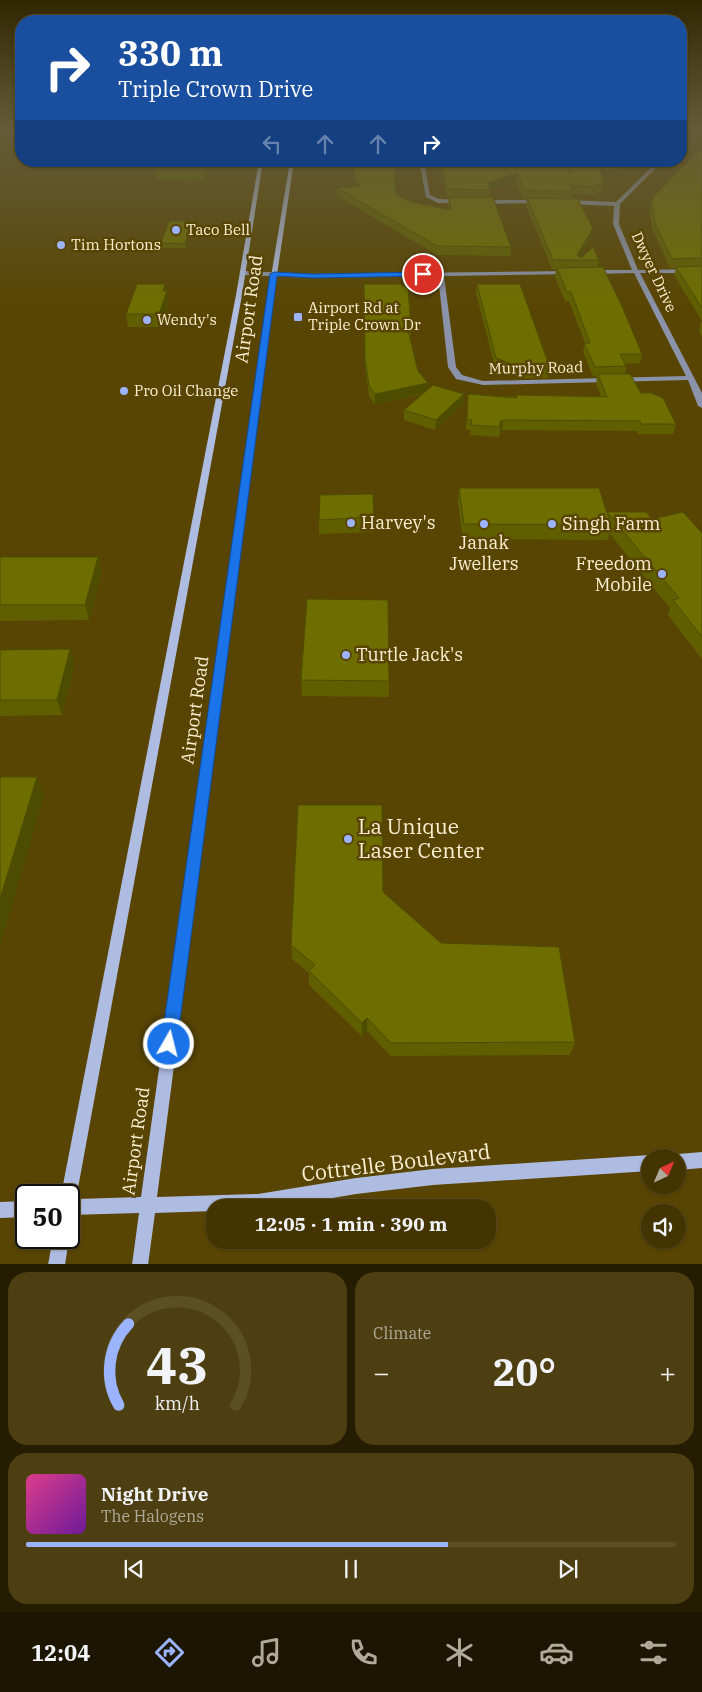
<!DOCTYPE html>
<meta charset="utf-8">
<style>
body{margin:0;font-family:"IBM Plex Serif",serif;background:#4d3f11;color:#f1f3f6;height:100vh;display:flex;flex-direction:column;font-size:19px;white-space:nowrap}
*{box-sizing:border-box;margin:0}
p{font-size:16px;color:#afaa99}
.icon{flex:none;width:28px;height:28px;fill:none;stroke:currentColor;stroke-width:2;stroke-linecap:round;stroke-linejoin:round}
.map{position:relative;height:1264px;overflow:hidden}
.panel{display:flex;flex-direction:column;gap:8px;padding:8px;background:#251d01;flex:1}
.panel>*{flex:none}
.top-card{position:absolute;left:15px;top:15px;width:672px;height:152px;border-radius:20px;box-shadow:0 1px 4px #0004,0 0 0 1px #5b4f24;background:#1a4fa0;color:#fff;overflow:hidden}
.needle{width:32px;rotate:44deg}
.tools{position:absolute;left:641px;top:1149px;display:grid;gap:10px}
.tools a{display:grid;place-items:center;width:45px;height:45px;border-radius:50%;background:#433402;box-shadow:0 1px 4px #0004,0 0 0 1px #5b4f24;font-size:25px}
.speed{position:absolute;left:15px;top:1184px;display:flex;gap:10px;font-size:25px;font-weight:700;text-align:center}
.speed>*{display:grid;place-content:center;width:65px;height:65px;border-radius:50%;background:#433402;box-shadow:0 1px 4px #0004,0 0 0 1px #5b4f24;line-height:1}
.speed .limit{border:2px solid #111;border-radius:8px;background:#fff;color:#111}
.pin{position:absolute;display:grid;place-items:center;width:42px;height:42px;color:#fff;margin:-21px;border:2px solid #fff;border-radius:50%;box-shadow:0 1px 5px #0007}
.me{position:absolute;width:55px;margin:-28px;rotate:8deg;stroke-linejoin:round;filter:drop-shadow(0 0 4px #0008)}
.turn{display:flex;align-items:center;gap:18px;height:105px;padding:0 20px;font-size:22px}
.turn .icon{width:65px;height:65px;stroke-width:2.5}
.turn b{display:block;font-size:35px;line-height:42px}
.lanes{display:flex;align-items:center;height:48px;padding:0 20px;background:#0003;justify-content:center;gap:25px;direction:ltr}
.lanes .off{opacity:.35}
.big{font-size:38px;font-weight:800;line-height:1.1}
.panel .widget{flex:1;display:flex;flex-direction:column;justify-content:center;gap:8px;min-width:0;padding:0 18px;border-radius:20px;background:#4d3f11}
.panel .dial{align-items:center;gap:0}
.dial svg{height:130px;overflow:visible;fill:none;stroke:#5b4f24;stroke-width:7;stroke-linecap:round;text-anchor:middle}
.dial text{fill:#f1f3f6;stroke:none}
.song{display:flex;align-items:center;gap:15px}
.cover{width:60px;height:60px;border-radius:8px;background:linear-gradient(135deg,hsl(330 70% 55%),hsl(280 70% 35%))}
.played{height:5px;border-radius:2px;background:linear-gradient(90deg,#9cb4fd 65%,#5b4f24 65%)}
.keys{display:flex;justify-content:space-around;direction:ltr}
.heat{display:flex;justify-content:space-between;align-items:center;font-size:28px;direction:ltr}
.panel .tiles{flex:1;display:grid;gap:8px;grid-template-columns:1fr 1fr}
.widget:last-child{grid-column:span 2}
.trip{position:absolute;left:206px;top:1199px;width:290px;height:50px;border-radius:20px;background:#433402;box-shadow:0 1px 4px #0004,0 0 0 1px #5b4f24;font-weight:800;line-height:50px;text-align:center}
.dock{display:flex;height:80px;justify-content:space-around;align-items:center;background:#1b1501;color:#afaa99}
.dock .icon{width:35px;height:35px}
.dock .on{color:#9cb4fd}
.dock b{font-size:22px;color:#f1f3f6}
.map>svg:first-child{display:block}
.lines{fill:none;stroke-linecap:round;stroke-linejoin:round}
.minor{fill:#8a93aa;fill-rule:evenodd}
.secondary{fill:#afbce2;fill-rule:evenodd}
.wall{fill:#5f5f00}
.shaded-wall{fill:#4d4d00}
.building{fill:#6e6e00;stroke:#4d4d00}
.route{fill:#1a73e8;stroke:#114b97}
.poi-dot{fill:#9cb4fd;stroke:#594503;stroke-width:2}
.labels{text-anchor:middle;stroke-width:5;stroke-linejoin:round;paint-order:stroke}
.far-poi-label{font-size:15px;fill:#faefd1;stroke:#594503;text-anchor:start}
.far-street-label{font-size:15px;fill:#faefd1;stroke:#594503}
.street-label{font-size:18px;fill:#faefd1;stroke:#594503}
.poi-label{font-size:18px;fill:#faefd1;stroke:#594503;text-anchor:start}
.near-poi-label{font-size:21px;fill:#faefd1;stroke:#594503;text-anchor:start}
.near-street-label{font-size:21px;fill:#faefd1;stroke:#594503}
</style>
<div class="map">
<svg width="702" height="1265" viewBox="0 0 702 1265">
<rect width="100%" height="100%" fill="#594503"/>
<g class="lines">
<g class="minor">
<polygon points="419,161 424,161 430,195 439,199 461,200 463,201 463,203 438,203 426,197"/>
<polygon points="658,161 663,161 620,204 619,224 638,270 702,269 702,273 640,273 702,393 702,408 698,406 688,380 483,385 456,379 448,367 438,276 313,278 243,275 240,273 243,271 313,274 569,271 571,272 571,274 444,276 456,367 462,375 483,381 686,376 634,273 594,274 591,272 594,270 632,270 613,224 614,206 566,204 563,202 566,200 616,202"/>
<polygon points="539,200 541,201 541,203 481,204 478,202 481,200"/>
</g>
<g class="secondary">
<polygon points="259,161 263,161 242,295 76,1199 141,1197 268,295 290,161 294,161 274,295 157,1197 258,1194 356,1178 433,1169 650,1155 656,1158 650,1158 650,1171 433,1185 356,1194 274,1208 215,1208 215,1211 155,1213 148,1265 132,1265 139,1213 69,1215 69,1195 61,1195 236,295"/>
<polygon points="702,1152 702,1168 678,1170 678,1158 672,1158 678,1154"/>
<polygon points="26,1201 26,1217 0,1218 0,1202"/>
<polygon points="69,1237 69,1238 65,1265 48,1265 53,1238"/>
</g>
</g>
<g class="wall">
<polygon points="702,150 702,321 674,275 676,268 670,268 653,231 649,210 651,202"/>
<polygon points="158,161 212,161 205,181 156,180 155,169"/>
<polygon points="354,161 396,194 411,202 449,209 448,205 449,197 447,197 439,161 558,161 565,167 562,161 632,161 625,170 621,169 619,172 600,169 603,184 601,192 598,192 597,195 573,194 572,199 592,237 579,257 581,258 599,260 598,267 642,354 640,363 625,364 626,366 625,374 641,393 676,424 673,434 638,434 637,431 502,430 500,432 499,437 470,435 471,430 466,430 468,394 516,397 516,395 601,396 596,384 597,376 593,376 583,352 585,343 569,301 565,301 555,277 556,269 552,269 526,206 527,199 523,199 516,181 490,190 490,197 511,247 510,256 437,255 337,196 337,188 357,187 354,180"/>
<polygon points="192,221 193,226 186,248 162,248 161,243"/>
<polygon points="364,284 411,326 411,335 409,335 418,371 428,383 428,389 464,394 463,404 435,430 404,420 404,410 422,394 375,404 369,396 365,367"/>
<polygon points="477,284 550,368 548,378 524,378 495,367 476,293"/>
<polygon points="165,291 168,304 161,327 128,327 126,314"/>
<polygon points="701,322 702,322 702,337 699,331"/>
<polygon points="459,488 607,513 607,512 652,519 702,533 702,659 668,615 670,608 609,533 608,540 463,539 458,503"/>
<polygon points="374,517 373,532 319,534 319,520"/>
<polygon points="0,557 98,557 102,572 89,620 0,621"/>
<polygon points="0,650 75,664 62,715 0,716"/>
<polygon points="301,680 389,681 389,697 302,696"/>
<polygon points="383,892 441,943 575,1042 570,1055 391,1056 367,1031 362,1036 309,985 309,973 292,959 291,945"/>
</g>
<g class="shaded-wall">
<polygon points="207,161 212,161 205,181 204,169"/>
<polygon points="623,161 621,169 619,172 620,164"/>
<polygon points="627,161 632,161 625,170 626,162"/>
<polygon points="517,173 516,181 490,190 488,183"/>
<polygon points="192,221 193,226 186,248 185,244"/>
<polygon points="593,228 592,237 577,260 577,255"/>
<polygon points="165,284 166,293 167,291 168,304 161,327 159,314 163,291"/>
<polygon points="428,383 428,392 375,404 375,394"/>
<polygon points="464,394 463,404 435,430 436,420"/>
<polygon points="503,420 502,430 500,432 500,422"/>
<polygon points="98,557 102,572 89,620 85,605"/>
<polygon points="70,649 75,664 62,715 57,700"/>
<polygon points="37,777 44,796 0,947 0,899"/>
<polygon points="367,1018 367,1031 362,1036 362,1023"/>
</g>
<g class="building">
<polygon points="700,150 702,150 702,258 672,259 655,223 651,202 656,194"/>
<polygon points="158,161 207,161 204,169 155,169"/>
<polygon points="354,161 393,161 396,194 411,202 451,210 449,197 493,197 511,247 437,246 337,188 361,186 354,172"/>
<polygon points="441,161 558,161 571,174 567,161 599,161 603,184 598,184 599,187 570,185 573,191 524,190 517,173 488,183 490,190 447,189"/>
<polygon points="605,161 627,161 626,162 623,161 620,164"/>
<polygon points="527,198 578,199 593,228 577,255 581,258 593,247 599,260 553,260"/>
<polygon points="169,221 192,221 185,244 161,243"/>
<polygon points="702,266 702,308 676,267"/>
<polygon points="603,267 621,304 642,354 620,354 626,366 595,367 584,343 590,343 571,292 567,292 557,268"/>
<polygon points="137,284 165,284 163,291 167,291 159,314 126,314"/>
<polygon points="364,284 400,284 408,288 411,326 407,326 418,371 428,383 375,394 369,386 365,358"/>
<polygon points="477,284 520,284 550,368 525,369 496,358"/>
<polygon points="598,374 630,374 641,393 651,393 663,398 676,424 641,424 640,421 503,420 500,422 500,427 471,425 472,420 467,420 468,394 517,398 516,395 607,397"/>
<polygon points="433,385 464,394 436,420 404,410"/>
<polygon points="459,488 599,488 611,525 464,524"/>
<polygon points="373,494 374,517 319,520 320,495"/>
<polygon points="607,512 646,512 652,519 683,512 702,533 702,637 673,600 679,598"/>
<polygon points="0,557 98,557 85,605 0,605"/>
<polygon points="307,599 388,600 389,681 301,680"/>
<polygon points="70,649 57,700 0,700 0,650"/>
<polygon points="0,777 37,777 0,899"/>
<polygon points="298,805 382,805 383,892 441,943 559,947 575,1042 391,1043 367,1018 362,1023 309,971 315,965 291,945"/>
</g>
<linearGradient id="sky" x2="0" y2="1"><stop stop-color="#312602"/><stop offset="0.42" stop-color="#645c39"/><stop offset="1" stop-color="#645c39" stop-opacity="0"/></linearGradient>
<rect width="702" height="307" fill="url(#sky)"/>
<polygon class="route" points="274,272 313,274 423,272 426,274 423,276 313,278 277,276 177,1044 175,1050 169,1053 163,1050 161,1044 270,274"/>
<g class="poi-dot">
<circle cx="176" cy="230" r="5"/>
<circle cx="61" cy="245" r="5"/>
<rect x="293" y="312" width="10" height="10" rx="2.5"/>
<circle cx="147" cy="320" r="5"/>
<circle cx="124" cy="391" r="5"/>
<circle cx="351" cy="523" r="5"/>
<circle cx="484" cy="524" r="5"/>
<circle cx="552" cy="524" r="5"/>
<circle cx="662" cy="574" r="5"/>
<circle cx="346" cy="655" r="5"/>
<circle cx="348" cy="839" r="5"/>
</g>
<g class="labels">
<g class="far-poi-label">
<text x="186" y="235">Taco Bell</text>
<text x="71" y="250">Tim Hortons</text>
<text x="308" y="313">Airport Rd at<tspan x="308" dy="17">Triple Crown Dr</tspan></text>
<text x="157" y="325">Wendy's</text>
<text x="134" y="396">Pro Oil Change</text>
</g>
<g class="far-street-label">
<text transform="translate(654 272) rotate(65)" y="5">Dwyer Drive</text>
<text transform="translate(536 368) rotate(-1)" y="5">Murphy Road</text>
</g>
<g class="street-label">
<text transform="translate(249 309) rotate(-82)" y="6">Airport Road</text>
<text transform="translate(195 710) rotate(-82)" y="6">Airport Road</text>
<text transform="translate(136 1141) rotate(-82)" y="6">Airport Road</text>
</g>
<g class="poi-label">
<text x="361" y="529">Harvey's</text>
<text x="562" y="530">Singh Farm</text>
<text x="484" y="549" text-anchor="middle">Janak<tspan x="484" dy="21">Jwellers</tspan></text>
<text x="652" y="570" text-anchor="end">Freedom<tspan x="652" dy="21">Mobile</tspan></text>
<text x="356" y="661">Turtle Jack's</text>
</g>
<g class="near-poi-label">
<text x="358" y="834">La Unique<tspan x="358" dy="24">Laser Center</tspan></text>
</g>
<g class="near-street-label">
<text transform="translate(396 1163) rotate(-7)" y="7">Cottrelle Boulevard</text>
</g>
</g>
</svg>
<div class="tools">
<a><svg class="needle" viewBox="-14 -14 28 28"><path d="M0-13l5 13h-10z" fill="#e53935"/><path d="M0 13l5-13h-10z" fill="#afaa99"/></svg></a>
<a><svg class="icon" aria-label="sound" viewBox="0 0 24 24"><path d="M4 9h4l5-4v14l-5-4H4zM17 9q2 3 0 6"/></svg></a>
</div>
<div class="speed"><div class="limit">50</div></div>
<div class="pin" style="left:423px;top:274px;background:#d93025"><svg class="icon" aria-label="arrive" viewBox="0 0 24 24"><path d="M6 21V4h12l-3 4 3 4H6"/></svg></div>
<svg class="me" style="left:169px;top:1044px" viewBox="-20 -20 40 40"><circle r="17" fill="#1a73e8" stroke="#fff" stroke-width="3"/><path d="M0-11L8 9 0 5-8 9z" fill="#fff"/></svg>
<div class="trip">12:05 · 1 min · 390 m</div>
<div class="top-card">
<div class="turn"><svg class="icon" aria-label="right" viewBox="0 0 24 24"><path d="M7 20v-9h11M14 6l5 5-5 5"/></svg><div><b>330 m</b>Triple Crown Drive</div></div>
<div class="lanes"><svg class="icon off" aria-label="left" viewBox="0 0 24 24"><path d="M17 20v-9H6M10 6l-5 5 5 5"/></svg><svg class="icon off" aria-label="ahead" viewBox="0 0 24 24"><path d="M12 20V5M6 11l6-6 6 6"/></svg><svg class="icon off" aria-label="ahead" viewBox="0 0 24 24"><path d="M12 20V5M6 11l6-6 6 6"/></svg><svg class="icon" aria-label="right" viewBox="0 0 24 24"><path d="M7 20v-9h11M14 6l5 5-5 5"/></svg></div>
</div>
</div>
<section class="panel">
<div class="tiles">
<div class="widget dial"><svg viewBox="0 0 100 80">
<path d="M14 69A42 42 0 1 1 86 69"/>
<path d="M14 69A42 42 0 0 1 20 19" stroke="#9cb4fd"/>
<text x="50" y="56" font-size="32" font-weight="700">43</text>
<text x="50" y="72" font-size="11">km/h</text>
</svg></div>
<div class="widget"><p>Climate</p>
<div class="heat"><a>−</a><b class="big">20°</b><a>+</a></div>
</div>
<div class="widget">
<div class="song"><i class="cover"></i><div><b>Night Drive</b><p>The Halogens</p></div></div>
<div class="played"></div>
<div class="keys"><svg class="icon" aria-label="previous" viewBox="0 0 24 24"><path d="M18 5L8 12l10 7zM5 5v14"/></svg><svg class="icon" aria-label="pause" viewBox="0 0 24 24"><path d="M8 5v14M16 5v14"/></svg><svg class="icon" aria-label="next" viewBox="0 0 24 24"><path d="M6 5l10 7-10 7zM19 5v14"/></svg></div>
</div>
</div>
</section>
<nav class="dock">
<b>12:04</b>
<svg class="icon on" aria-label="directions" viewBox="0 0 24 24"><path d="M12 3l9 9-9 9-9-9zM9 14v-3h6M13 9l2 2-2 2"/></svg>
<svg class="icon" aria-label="music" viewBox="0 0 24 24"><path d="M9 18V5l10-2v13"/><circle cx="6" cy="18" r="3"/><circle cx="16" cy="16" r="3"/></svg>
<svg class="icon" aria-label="phone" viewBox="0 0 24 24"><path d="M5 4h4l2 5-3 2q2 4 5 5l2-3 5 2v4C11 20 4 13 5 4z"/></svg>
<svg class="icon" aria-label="climate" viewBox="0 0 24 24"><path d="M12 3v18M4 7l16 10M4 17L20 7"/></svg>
<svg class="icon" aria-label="car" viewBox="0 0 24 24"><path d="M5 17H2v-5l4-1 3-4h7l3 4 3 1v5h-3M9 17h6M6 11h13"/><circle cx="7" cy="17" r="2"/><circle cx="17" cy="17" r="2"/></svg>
<svg class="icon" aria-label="filters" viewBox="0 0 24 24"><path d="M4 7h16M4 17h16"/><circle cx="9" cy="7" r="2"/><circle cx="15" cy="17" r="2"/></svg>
</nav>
